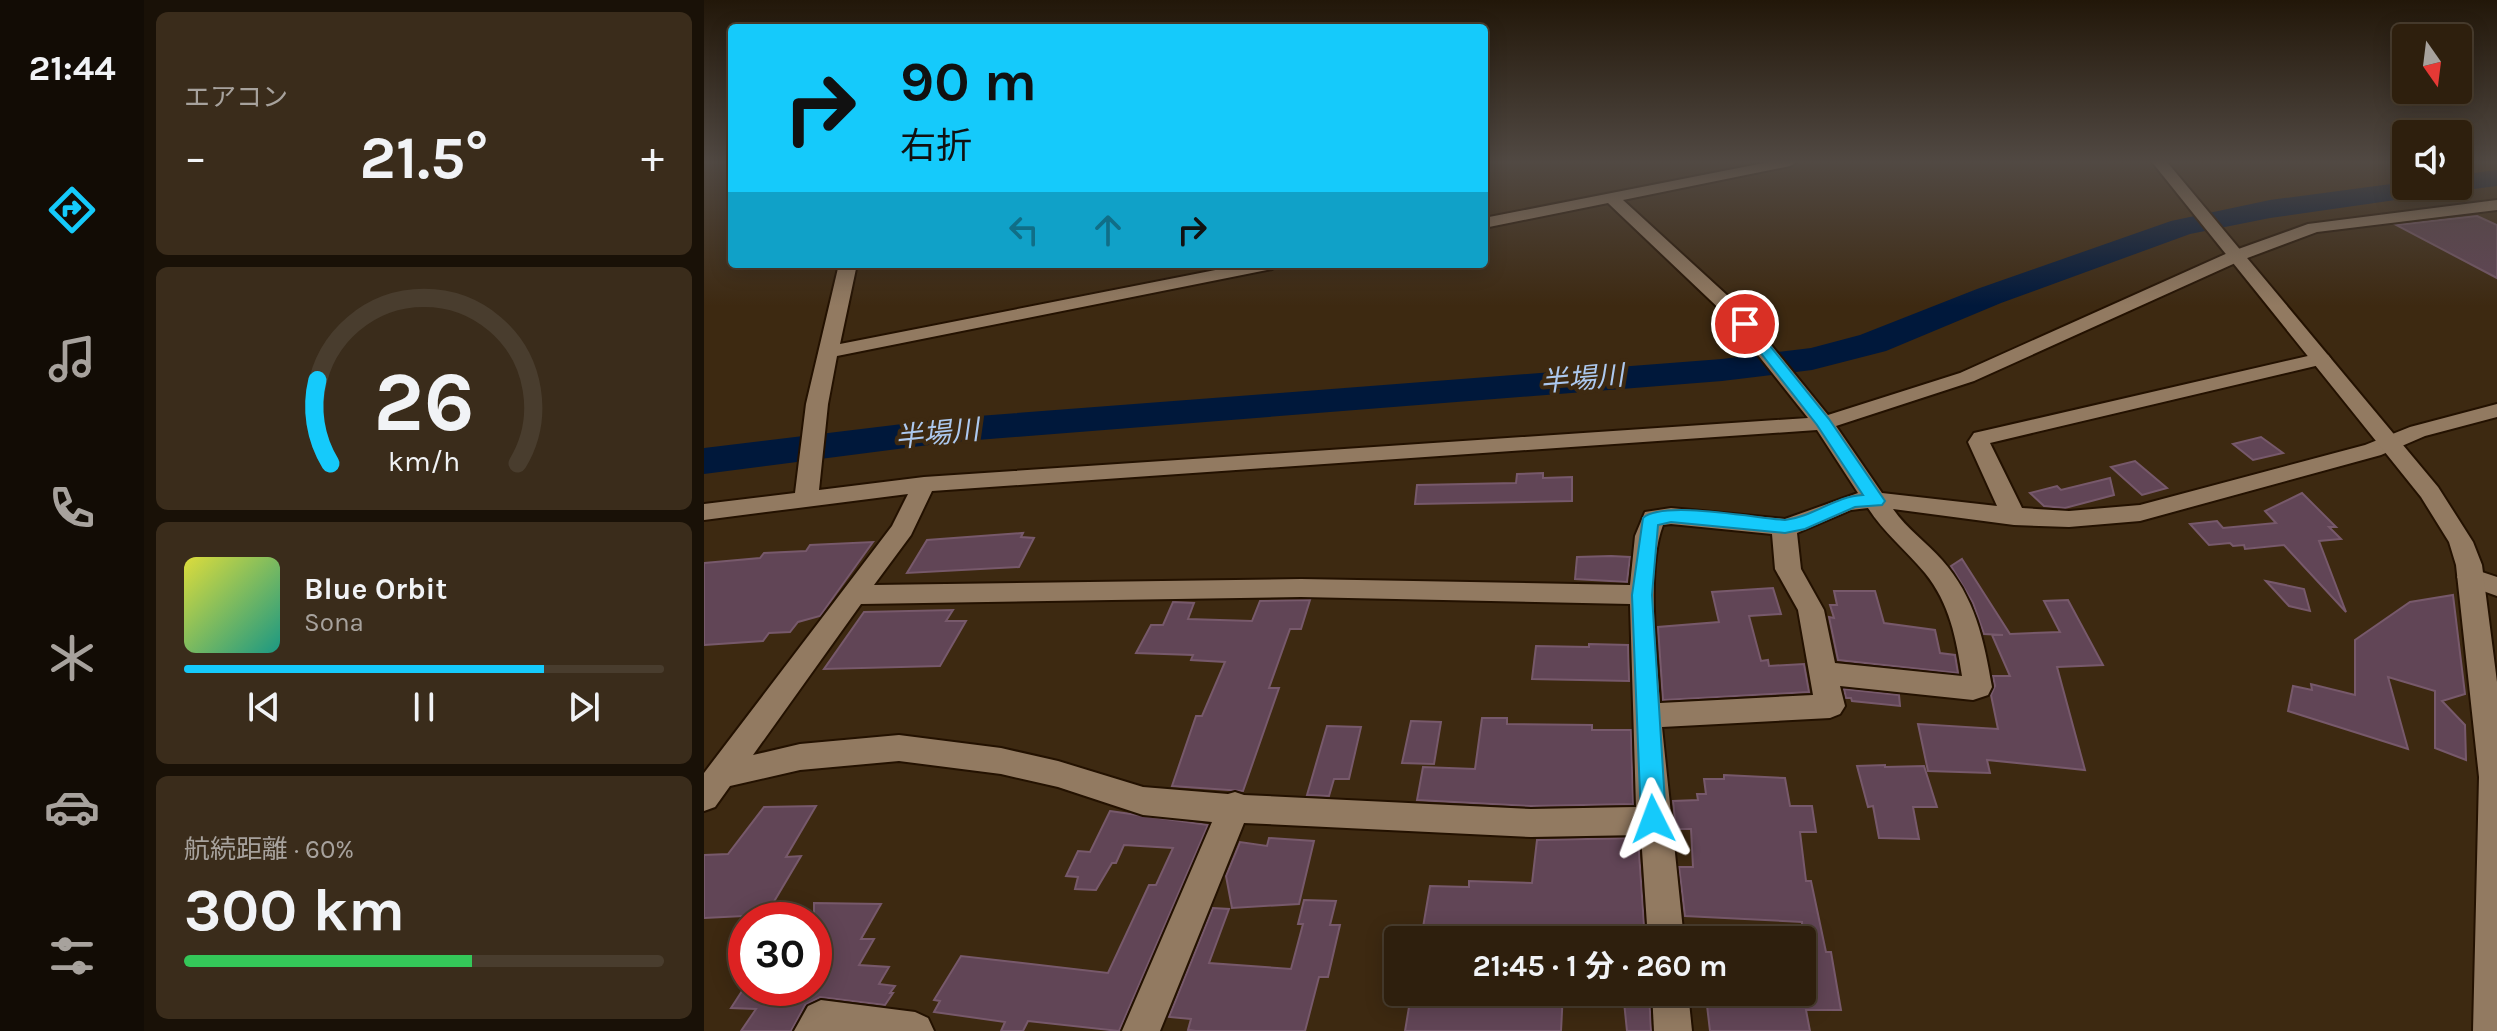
<!DOCTYPE html>
<html lang="ja">
<meta charset="utf-8">
<style>
body{margin:0;font-family:Karla,"Noto Sans JP",sans-serif;background:#3a2c1b;color:#f1f3f6;height:100vh;display:flex;flex-direction:column;font-size:30px;white-space:nowrap}
*{box-sizing:border-box;margin:0}
p{font-size:26px;color:#a7a29d}
.icon{flex:none;width:44px;height:44px;fill:none;stroke:currentColor;stroke-width:2;stroke-linecap:round;stroke-linejoin:round}
.map{position:relative;flex:1;overflow:hidden}
.sheet{display:flex;flex-direction:column;gap:12px;padding:12px;background:#191107;width:560px}
.sheet>*{flex:none}
.guide{position:absolute;left:24px;top:24px;width:760px;height:244px;border-radius:8px;box-shadow:0 4px 20px #0003,0 0 0 2px #493d2e;background:#15cafb;color:#111;overflow:hidden}
.needle{width:52px;rotate:166deg}
.buttons{position:absolute;left:1688px;top:24px;display:grid;gap:16px}
.buttons a{display:grid;place-items:center;width:80px;height:80px;border-radius:8px;background:#2e1f0d;box-shadow:0 4px 20px #0003,0 0 0 2px #493d2e;font-size:40px}
.speed{position:absolute;left:24px;top:902px;display:flex;gap:16px;font-size:40px;font-weight:700;text-align:center}
.speed>*{display:grid;place-content:center;width:104px;height:104px;border-radius:50%;background:#2e1f0d;box-shadow:0 4px 20px #0003,0 0 0 2px #493d2e;line-height:1}
.speed .limit{border:12px solid #d22;background:#fff;color:#111}
.pin{position:absolute;display:grid;place-items:center;width:68px;height:68px;color:#fff;margin:-34px;border:4px solid #fff;border-radius:50%;box-shadow:0 2px 8px #0007}
.me{position:absolute;width:88px;margin:-44px;rotate:357deg;stroke-linejoin:round;filter:drop-shadow(0 0 6px #0008)}
.turn{display:flex;align-items:center;gap:28px;height:168px;padding:0 40px;font-size:36px}
.turn .icon{width:104px;height:104px;stroke-width:2.5}
.turn b{display:block;font-size:56px;line-height:68px}
.lanes{display:flex;align-items:center;height:76px;padding:0 40px;background:#0003;justify-content:center;gap:40px;direction:ltr}
.lanes .off{opacity:.35}
.big{font-size:60px;font-weight:700;line-height:1.1}
.sheet .widget{flex:1;display:flex;flex-direction:column;justify-content:center;gap:12px;min-width:0;padding:0 28px;border-radius:12px;background:#3a2c1b}
.sheet .dial{align-items:center;gap:0}
.dial svg{height:208px;overflow:visible;fill:none;stroke:#493d2e;stroke-width:7;stroke-linecap:round;text-anchor:middle}
.dial text{fill:#f1f3f6;stroke:none}
.song{display:flex;align-items:center;gap:24px}
.cover{width:96px;height:96px;border-radius:12px;background:linear-gradient(135deg,hsl(60 70% 55%),hsl(170 70% 35%))}
.played{height:8px;border-radius:4px;background:linear-gradient(90deg,#15cafb 75%,#493d2e 75%)}
.keys{display:flex;justify-content:space-around;direction:ltr}
.heat{display:flex;justify-content:space-between;align-items:center;font-size:44px;direction:ltr}
.charge{height:12px;border-radius:6px;background:linear-gradient(90deg,#34c759 60%,#493d2e 0)}
.trip{position:absolute;left:680px;top:926px;width:432px;height:80px;border-radius:8px;background:#2e1f0d;box-shadow:0 4px 20px #0003,0 0 0 2px #493d2e;font-weight:700;line-height:80px;text-align:center}
main{display:flex;flex:1;min-height:0}
.menu{display:flex;flex-direction:column;width:144px;justify-content:space-around;align-items:center;background:#120c05;color:#a7a29d}
.menu .icon{width:56px;height:56px}
.menu .on{color:#15cafb}
.menu b{font-size:36px;color:#f1f3f6}
.map>svg:first-child{display:block}
.lines{fill:none;stroke-linecap:round;stroke-linejoin:round}
.river{fill:#00183b;fill-rule:evenodd}
.building{fill:#614556;stroke:#77596b;stroke-width:2}
.street-casing{stroke:#231100;stroke-width:4}
.secondary-casing{stroke:#231100;stroke-width:4}
.street{fill:#927a61;fill-rule:evenodd}
.secondary{fill:#927a61;fill-rule:evenodd}
.route{fill:#15cafb;stroke:#0e83a3;stroke-width:2}
.labels{text-anchor:middle;stroke-width:8;stroke-linejoin:round;paint-order:stroke}
.water-label{font-size:28px;font-style:italic;fill:#adc9ef;stroke:#3d2911}
</style>
<main>
<nav class="menu">
<b>21:44</b>
<svg class="icon on" aria-label="directions" viewBox="0 0 24 24"><path d="M12 3l9 9-9 9-9-9zM9 14v-3h6M13 9l2 2-2 2"/></svg>
<svg class="icon" aria-label="music" viewBox="0 0 24 24"><path d="M9 18V5l10-2v13"/><circle cx="6" cy="18" r="3"/><circle cx="16" cy="16" r="3"/></svg>
<svg class="icon" aria-label="phone" viewBox="0 0 24 24"><path d="M5 4h4l2 5-3 2q2 4 5 5l2-3 5 2v4C11 20 4 13 5 4z"/></svg>
<svg class="icon" aria-label="climate" viewBox="0 0 24 24"><path d="M12 3v18M4 7l16 10M4 17L20 7"/></svg>
<svg class="icon" aria-label="car" viewBox="0 0 24 24"><path d="M5 17H2v-5l4-1 3-4h7l3 4 3 1v5h-3M9 17h6M6 11h13"/><circle cx="7" cy="17" r="2"/><circle cx="17" cy="17" r="2"/></svg>
<svg class="icon" aria-label="filters" viewBox="0 0 24 24"><path d="M4 7h16M4 17h16"/><circle cx="9" cy="7" r="2"/><circle cx="15" cy="17" r="2"/></svg>
</nav>
<section class="sheet">
<div class="widget"><p>エアコン</p>
<div class="heat"><a>−</a><b class="big">21.5°</b><a>+</a></div>
</div>
<div class="widget dial"><svg viewBox="0 0 100 80">
<path d="M14 69A42 42 0 1 1 86 69"/>
<path d="M14 69A42 42 0 0 1 9 37" stroke="#15cafb"/>
<text x="50" y="56" font-size="32" font-weight="700">26</text>
<text x="50" y="72" font-size="11">km/h</text>
</svg></div>
<div class="widget">
<div class="song"><i class="cover"></i><div><b>Blue Orbit</b><p>Sona</p></div></div>
<div class="played"></div>
<div class="keys"><svg class="icon" aria-label="previous" viewBox="0 0 24 24"><path d="M18 5L8 12l10 7zM5 5v14"/></svg><svg class="icon" aria-label="pause" viewBox="0 0 24 24"><path d="M8 5v14M16 5v14"/></svg><svg class="icon" aria-label="next" viewBox="0 0 24 24"><path d="M6 5l10 7-10 7zM19 5v14"/></svg></div>
</div>
<div class="widget"><p>航続距離 · 60%</p><b class="big">300 km</b><div class="charge"></div></div>
</section>
<div class="map">
<svg width="1793" height="1031" viewBox="0 0 1793 1031">
<rect width="100%" height="100%" fill="#3d2911"/>
<g class="lines">
<polygon class="river" points="1793,170 1793,186 1754,191 1745,189 1733,194 1566,218 1486,234 1297,303 1182,351 1108,370 1018,381 248,442 0,474 0,448 248,418 1018,359 1107,348 1156,335 1273,289 1467,221 1566,200 1702,182 1702,186 1754,186 1754,175"/>
</g>
<g class="building">
<polygon points="1773,216 1793,225 1793,278 1692,225"/>
<polygon points="1557,437 1579,453 1549,460 1529,444"/>
<polygon points="1431,461 1463,488 1438,495 1407,467"/>
<polygon points="839,473 839,478 868,477 868,501 711,504 713,485 812,483 813,474"/>
<polygon points="1406,478 1410,495 1361,508 1340,506 1326,493 1353,486 1357,490"/>
<polygon points="1598,493 1632,527 1625,527 1637,539 1615,541 1642,612 1580,545 1541,549 1540,545 1529,546 1526,543 1505,545 1486,524 1513,521 1519,528 1572,523 1561,511"/>
<polygon points="319,533 317,537 330,538 315,567 203,573 223,540"/>
<polygon points="169,542 116,616 94,622 86,632 65,633 59,641 0,645 0,563 56,558 60,553 102,551 106,545"/>
<polygon points="907,556 926,557 923,582 871,579 873,557"/>
<polygon points="1258,559 1306,634 1356,632 1340,601 1364,600 1399,665 1353,667 1381,770 1283,760 1286,773 1224,771 1214,724 1294,729 1287,695 1291,686 1289,676 1306,676 1288,635 1299,635 1280,634 1269,603 1247,566"/>
<polygon points="1562,581 1600,589 1606,611 1585,606"/>
<polygon points="1069,588 1077,614 1045,616 1057,661 1064,660 1065,666 1100,664 1105,692 959,700 954,627 1015,622 1008,592"/>
<polygon points="1130,591 1171,591 1180,623 1231,630 1236,653 1251,655 1254,673 1134,660 1125,617 1130,618 1126,605 1133,605"/>
<polygon points="1749,595 1761,694 1738,701 1761,725 1762,760 1731,748 1731,691 1684,677 1704,749 1584,711 1589,686 1608,690 1607,684 1651,695 1651,640 1706,602"/>
<polygon points="606,600 597,629 586,629 565,688 575,688 539,791 468,786 492,716 498,716 521,662 487,660 489,655 432,653 447,625 459,625 469,602 490,603 484,619 548,621 556,601"/>
<polygon points="249,610 242,621 262,621 236,666 120,669 160,612"/>
<polygon points="885,644 924,645 925,681 828,679 832,646 885,647"/>
<polygon points="1140,689 1195,695 1196,706 1148,701 1147,698 1142,698"/>
<polygon points="778,718 803,718 803,724 888,725 888,730 927,730 929,804 827,806 713,800 719,767 771,769"/>
<polygon points="707,721 737,722 730,764 698,763"/>
<polygon points="623,726 657,727 645,779 630,779 625,796 603,795"/>
<polygon points="1181,765 1181,767 1220,766 1233,807 1209,807 1215,839 1175,838 1169,806 1164,807 1153,766"/>
<polygon points="1020,775 1081,778 1086,806 1108,806 1112,832 1096,832 1102,881 1107,881 1122,952 1127,952 1137,1010 1102,1010 1106,1031 1006,1031 1002,997 1098,993 1098,922 981,916 975,867 989,867 987,829 972,829 969,801 994,800 993,794 1002,794 1000,779 1020,779"/>
<polygon points="112,806 82,857 97,856 62,915 0,918 0,855 24,854 60,807"/>
<polygon points="406,811 504,825 415,1031 324,1021 319,1031 297,1031 301,1022 230,1012 236,1001 230,1000 257,956 404,973 445,885 452,885 469,848 420,845 412,863 408,863 392,890 371,889 374,877 362,876 374,851 386,852"/>
<polygon points="565,838 610,841 595,904 528,908 522,876 536,842 563,846"/>
<polygon points="934,838 941,940 717,939 726,886 765,887 765,881 828,883 833,840"/>
<polygon points="600,900 632,901 626,925 636,925 624,977 615,977 601,1031 492,1031 484,1030 487,1019 465,1017 509,908 525,909 505,963 587,969 599,924 594,924"/>
<polygon points="110,903 177,904 157,939 170,939 155,965 185,967 175,984 191,986 186,993 189,993 181,1005 116,997 101,1005 87,1031 37,1031 52,1009 27,1008 40,988 110,988"/>
<polygon points="823,992 859,992 857,1031 701,1031 706,1001 765,1003 766,997 822,999"/>
<polygon points="919,992 945,992 947,1031 923,1031"/>
</g>
<g class="lines">
<g class="street-casing">
<g id="street">
<path d="M 1065,162 L 1093,162 L 1086,166 L 919,200 L 1037,308 L 1124,415 L 1256,373 L 1526,252 L 1604,224 L 1793,200 L 1793,210 L 1613,232 L 1538,260 L 1270,381 L 1132,426 L 1178,493 L 1293,506 L 1264,442 L 1270,433 L 1617,353 L 1624,355 L 1627,359 L 1624,363 L 1286,443 L 1318,508 L 1365,511 L 1436,505 L 1661,445 L 1706,427 L 1793,404 L 1793,417 L 1721,436 L 1677,455 L 1436,521 L 1365,527 L 1310,525 L 1189,509 C 1203,529 1222,542 1238,560 C 1271,597 1280,640 1288,687 L 1284,695 L 1269,700 L 1136,686 L 1141,706 L 1136,714 L 1126,718 L 958,727 L 980,940 L 944,940 L 937,835 L 827,837 L 540,823 L 456,1031 L 418,1031 L 508,822 L 439,815 L 354,787 L 297,774 L 195,761 L 96,770 L 26,786 L 11,807 L 0,811 L 0,773 L 188,526 L 204,494 L 0,520 L 0,504 L 91,493 L 102,404 L 135,264 L 153,264 L 136,344 L 542,264 L 577,264 L 568,269 L 133,356 L 124,404 L 115,490 L 220,477 L 1104,418 L 1023,316 L 904,203 L 780,228 L 780,218 ZM 1113,430 L 1154,493 L 1081,519 L 967,508 L 941,512 L 931,536 L 926,585 L 597,579 L 170,585 L 207,535 L 228,491 ZM 1164,508 C 1180,533 1202,550 1221,573 C 1246,604 1252,638 1258,676 L 1131,663 L 1120,610 L 1097,569 L 1093,533 L 1147,510 ZM 967,524 L 1068,534 L 1071,569 L 1094,610 L 1109,695 L 956,703 C 953,655 942,569 959,525 ZM 597,597 L 926,604 L 932,807 L 827,809 L 540,795 L 531,792 L 524,794 L 439,787 L 354,761 L 297,748 L 195,735 L 96,744 L 49,755 L 157,604 Z"/>
<polygon points="1766,568 1793,577 1793,596 1757,583 1753,577 1757,571"/>
<polygon points="948,992 984,992 988,1031 950,1031"/>
<polygon points="117,1000 211,1012 224,1018 230,1031 90,1031 104,1006"/>
</g>
</g>
<g class="secondary-casing">
<polygon id="secondary" points="1448,162 1463,162 1734,487 1769,542 1778,565 1793,682 1793,1031 1769,1031 1775,777 1752,565 1745,542 1717,497"/>
</g>
<use href="#street" class="street"/>
<use href="#secondary" class="secondary"/>
</g>
<linearGradient id="sky" x2="0" y2="1"><stop stop-color="#221709"/><stop offset="0.53" stop-color="#514943"/><stop offset="1" stop-color="#514943" stop-opacity="0"/></linearGradient>
<rect width="1793" height="306" fill="url(#sky)"/>
<path class="route" d="M 1041,320 L 1046,321 L 1125,419 L 1181,501 L 1178,505 L 1151,507 L 1101,529 L 1081,533 L 967,522 L 954,525 L 948,595 L 962,819 L 958,827 L 949,830 L 941,827 L 937,819 L 928,595 L 939,518 C 959,500 1051,518 1081,520 C 1109,517 1131,496 1159,495 L 1113,425 L 1034,324 Z"/>
<g class="labels">
<g class="water-label">
<text transform="translate(878 378) rotate(-5)" y="10">半場川</text>
<text transform="translate(233 433) rotate(-6)" y="10">半場川</text>
</g>
</g>
</svg>
<div class="buttons">
<a><svg class="needle" viewBox="-14 -14 28 28"><path d="M0-13l5 13h-10z" fill="#e53935"/><path d="M0 13l5-13h-10z" fill="#a7a29d"/></svg></a>
<a><svg class="icon" aria-label="sound" viewBox="0 0 24 24"><path d="M4 9h4l5-4v14l-5-4H4zM17 9q2 3 0 6"/></svg></a>
</div>
<div class="speed"><div class="limit">30</div></div>
<div class="pin" style="left:1041px;top:324px;background:#d93025"><svg class="icon" aria-label="arrive" viewBox="0 0 24 24"><path d="M6 21V4h12l-3 4 3 4H6"/></svg></div>
<svg class="me" style="left:949px;top:819px" viewBox="-20 -20 40 40"><path d="M0-17L14 15 0 8-14 15z" fill="#15cafb" stroke="#fff" stroke-width="4"/></svg>
<div class="trip">21:45 · 1 分 · 260 m</div>
<div class="guide">
<div class="turn"><svg class="icon" aria-label="right" viewBox="0 0 24 24"><path d="M7 20v-9h11M14 6l5 5-5 5"/></svg><div><b>90 m</b>右折</div></div>
<div class="lanes"><svg class="icon off" aria-label="left" viewBox="0 0 24 24"><path d="M17 20v-9H6M10 6l-5 5 5 5"/></svg><svg class="icon off" aria-label="ahead" viewBox="0 0 24 24"><path d="M12 20V5M6 11l6-6 6 6"/></svg><svg class="icon" aria-label="right" viewBox="0 0 24 24"><path d="M7 20v-9h11M14 6l5 5-5 5"/></svg></div>
</div>
</div>
</main>
